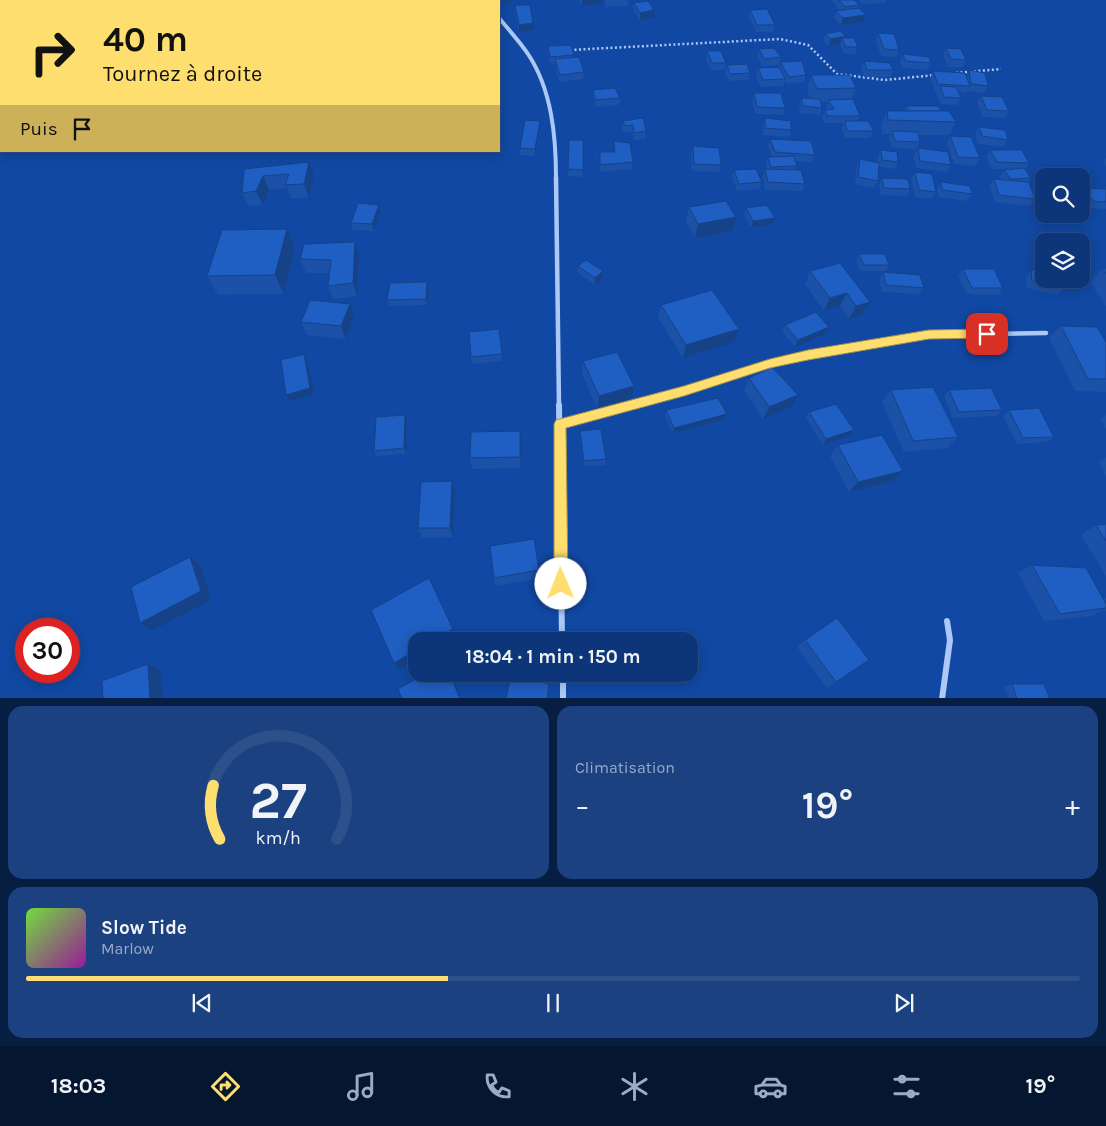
<!DOCTYPE html>
<html lang="fr">
<meta charset="utf-8">
<style>
body{margin:0;font-family:Karla,sans-serif;background:#1b4181;color:#f1f3f6;height:100vh;display:flex;flex-direction:column;font-size:19px;white-space:nowrap}
*{box-sizing:border-box;margin:0}
p{font-size:16px;color:#9aabc7}
.icon{flex:none;width:28px;height:28px;fill:none;stroke:currentColor;stroke-width:2;stroke-linecap:round;stroke-linejoin:round}
.map{position:relative;height:698px;overflow:hidden}
.side{display:flex;flex-direction:column;gap:8px;padding:8px;background:#071e43;flex:1}
.side>*{flex:none}
.banner{position:absolute;left:0px;top:0px;width:500px;height:152px;box-shadow:0 2px 12px #0003,0 0 0 1px #2d508b;background:#ffde70;color:#111;overflow:hidden}
.tools{position:absolute;left:1035px;top:168px;display:grid;gap:10px}
.tools a{display:grid;place-items:center;width:55px;height:55px;border-radius:10px;background:#0d367a;box-shadow:0 2px 12px #0003,0 0 0 1px #2d508b;font-size:25px}
.speed{position:absolute;left:15px;top:618px;display:flex;gap:10px;font-size:25px;font-weight:700;text-align:center}
.speed>*{display:grid;place-content:center;width:65px;height:65px;border-radius:50%;background:#0d367a;box-shadow:0 2px 12px #0003,0 0 0 1px #2d508b;line-height:1}
.speed .limit{border:8px solid #d22;background:#fff;color:#111}
.pin{position:absolute;display:grid;place-items:center;width:42px;height:42px;color:#fff;margin:-21px;border-radius:10px;box-shadow:0 2px 8px #0006}
.me{position:absolute;width:55px;margin:-28px;rotate:359deg;stroke-linejoin:round;filter:drop-shadow(0 0 4px #0008)}
.turn{display:flex;align-items:center;gap:18px;height:105px;padding:0 20px;font-size:22px}
.turn .icon{width:65px;height:65px;stroke-width:2.5}
.turn b{display:block;font-size:35px;line-height:42px}
.then{display:flex;align-items:center;height:48px;padding:0 20px;background:#0003;gap:10px;font-size:19px}
.big{font-size:38px;font-weight:700;line-height:1.1}
.side .card{flex:1;display:flex;flex-direction:column;justify-content:center;gap:8px;min-width:0;padding:0 18px;border-radius:15px;background:#1b4181}
.side .dial{align-items:center;gap:0}
.dial svg{height:130px;overflow:visible;fill:none;stroke:#2d508b;stroke-width:7;stroke-linecap:round;text-anchor:middle}
.dial text{fill:#f1f3f6;stroke:none}
.song{display:flex;align-items:center;gap:15px}
.cover{width:60px;height:60px;border-radius:8px;background:linear-gradient(135deg,hsl(100 70% 55%),hsl(300 70% 35%))}
.played{height:5px;border-radius:2px;background:linear-gradient(90deg,#ffde70 40%,#2d508b 40%)}
.keys{display:flex;justify-content:space-around;direction:ltr}
.heat{display:flex;justify-content:space-between;align-items:center;font-size:28px;direction:ltr}
.side .tiles{flex:1;display:grid;gap:8px;grid-template-columns:1fr 1fr}
.card:last-child{grid-column:span 2}
.trip{position:absolute;left:408px;top:632px;width:290px;height:50px;border-radius:15px;background:#0d367a;box-shadow:0 2px 12px #0003,0 0 0 1px #2d508b;font-weight:700;line-height:50px;text-align:center}
.dock{display:flex;height:80px;justify-content:space-around;align-items:center;background:#051631;color:#9aabc7}
.dock .icon{width:35px;height:35px}
.dock .on{color:#ffde70}
.dock b{font-size:22px;color:#f1f3f6}
.map>svg:first-child{display:block}
.lines{fill:none;stroke-linecap:round;stroke-linejoin:round}
.path{stroke:#abc8f6;stroke-width:2.5;stroke-dasharray:2 2.5;stroke-linecap:butt}
.street-far2{stroke:#abc8f6;stroke-width:4}
.street-far1{stroke:#abc8f6;stroke-width:4.5}
.street{stroke:#abc8f6;stroke-width:6}
.wall{fill:#1b51a7}
.shaded-wall{fill:#164288}
.building{fill:#1f5ec2;stroke:#164288}
.route{fill:#ffde70;stroke:#a69049}
</style>
<div class="map">
<svg width="1106" height="699" viewBox="0 0 1106 699">
<rect width="100%" height="100%" fill="#1148a3"/>
<g class="lines">
<g class="path">
<polyline points="570,50 780,39 808,45 837,74 885,80 935,75"/>
<polyline points="956,73 1001,69"/>
</g>
<path class="street-far2" d="M 499,18 C 509,30 520,42 528,54 C 552,90 556,137 556,178"/>
<g class="street-far1">
<polyline points="556,177 559,406"/>
<polyline points="627,406 684,391 770,364 808,355 929,335 1046,333"/>
</g>
<g class="street">
<polyline points="559,405 562,641"/>
<polyline points="560,424 632,405"/>
<polyline points="563,674 563,699"/>
<polyline points="942,699 950,640 947,621"/>
</g>
</g>
<g class="wall">
<polygon points="16,0 42,0 40,1 17,1"/>
<polygon points="363,0 377,0 375,1 369,1"/>
<polygon points="579,0 603,0 603,4 582,6"/>
<polygon points="605,0 629,0 628,6 606,7"/>
<polygon points="831,0 854,0 859,5 858,8 866,15 863,22 841,25 834,18 836,11 840,11"/>
<polygon points="859,0 886,0 885,3 862,4"/>
<polygon points="634,3 654,17 640,20 633,10"/>
<polygon points="515,5 534,30 519,32 515,12"/>
<polygon points="750,10 775,25 773,32 756,32 749,17"/>
<polygon points="878,33 899,50 896,57 881,56 876,40"/>
<polygon points="825,34 846,36 846,38 858,47 855,54 844,54 840,44 829,46 823,41"/>
<polygon points="548,46 574,55 573,58 584,72 583,79 559,82 555,63 550,64 548,53"/>
<polygon points="946,48 966,60 963,67 948,67 943,55"/>
<polygon points="759,49 781,57 779,65 762,66 757,56"/>
<polygon points="707,51 726,63 724,70 710,70 706,58"/>
<polygon points="903,54 931,63 928,70 902,68 900,61"/>
<polygon points="864,61 893,70 890,77 864,77 861,68"/>
<polygon points="780,62 806,75 804,82 786,84 785,80 783,86 761,87 756,76 758,68 779,67"/>
<polygon points="727,65 750,73 748,80 729,81 725,72"/>
<polygon points="969,70 988,86 984,93 967,91 966,93 959,92 961,98 957,105 941,104 936,93 937,91 935,91 930,78 933,71 966,76"/>
<polygon points="811,75 856,88 852,99 860,116 858,121 874,131 870,138 845,138 842,128 844,123 824,123 822,117 825,110 827,109 826,107 828,102 821,102 822,108 820,115 800,113 799,105 801,98 810,99 807,89"/>
<polygon points="593,90 620,98 619,105 596,107 593,97"/>
<polygon points="754,93 785,108 783,115 755,114 752,100"/>
<polygon points="981,96 1009,111 1005,118 983,117 977,103"/>
<polygon points="906,106 942,111 956,122 949,135 919,135 920,142 916,149 892,148 889,138 891,134 882,134 881,125 887,111 904,111"/>
<polygon points="765,118 791,130 789,137 763,135 763,125"/>
<polygon points="540,121 540,128 535,156 520,155 520,148"/>
<polygon points="623,121 646,131 645,139 634,140 632,132 624,133 622,128"/>
<polygon points="979,127 1008,140 1003,147 978,144 975,134"/>
<polygon points="950,136 980,158 975,166 954,164 947,143"/>
<polygon points="770,139 815,155 812,162 795,161 797,166 796,170 805,184 802,191 765,190 763,176 765,169 767,169 766,164 768,157 772,157 768,146"/>
<polygon points="569,140 583,140 582,177 568,176"/>
<polygon points="614,141 633,162 632,169 600,172 600,152 614,152"/>
<polygon points="693,146 721,165 719,172 692,171 691,153"/>
<polygon points="918,148 951,165 947,172 916,168 914,156"/>
<polygon points="881,150 898,162 895,169 879,167 878,181 874,188 855,184 857,166 860,159 878,163 878,157"/>
<polygon points="990,150 1029,163 1025,170 1031,178 1028,182 1035,199 1030,206 995,202 989,186 994,179 1002,180 999,177 1005,169 992,169 986,157"/>
<polygon points="1106,158 1106,168 1104,161"/>
<polygon points="244,169 314,176 309,197 291,199 287,188 269,190 263,205 248,206 242,193"/>
<polygon points="734,170 762,182 760,189 737,191 732,177"/>
<polygon points="915,172 936,192 932,199 915,197 911,179"/>
<polygon points="1039,174 1044,176 1044,202 1038,201 1034,181"/>
<polygon points="882,178 910,189 907,196 881,195 879,186"/>
<polygon points="941,182 972,194 967,201 938,197 937,189"/>
<polygon points="1085,188 1106,189 1106,209 1087,208 1081,199 1081,193"/>
<polygon points="379,205 380,212 374,231 353,230 351,223"/>
<polygon points="689,207 736,217 732,231 695,238 686,221"/>
<polygon points="746,208 773,224 751,228 744,215"/>
<polygon points="287,229 295,248 284,294 218,295 207,276"/>
<polygon points="355,242 359,255 357,296 333,299 328,286 329,273 306,273 300,259"/>
<polygon points="859,254 889,265 886,271 860,271 856,261"/>
<polygon points="840,263 862,315 849,319 840,306 824,311 805,284 810,271"/>
<polygon points="578,266 603,278 595,285 578,273"/>
<polygon points="1102,268 1106,268 1106,306 1090,282"/>
<polygon points="963,269 1003,288 998,295 967,294 958,276"/>
<polygon points="1031,270 1063,289 1057,295 1026,288 1026,277"/>
<polygon points="883,272 924,288 919,294 882,292 879,279"/>
<polygon points="427,282 429,289 427,305 389,306 387,300"/>
<polygon points="661,305 734,342 683,358 658,318"/>
<polygon points="354,316 346,339 307,335 301,322"/>
<polygon points="785,325 829,327 826,334 795,347 782,331"/>
<polygon points="1061,326 1106,342 1106,392 1075,391 1049,338"/>
<polygon points="499,329 502,361 472,364 471,357"/>
<polygon points="583,361 634,386 632,398 597,408 582,374"/>
<polygon points="749,378 791,407 763,419 744,390"/>
<polygon points="891,390 958,437 947,448 904,452 882,402"/>
<polygon points="949,390 1002,410 996,416 953,418 944,396"/>
<polygon points="666,410 724,420 672,433 665,416"/>
<polygon points="1009,410 1054,437 1047,442 1017,444 1003,416"/>
<polygon points="809,412 854,430 850,436 823,445 806,418"/>
<polygon points="1106,415 1106,429 1101,419"/>
<polygon points="407,421 406,454 376,456 374,451"/>
<polygon points="520,431 521,468 472,469 470,458"/>
<polygon points="580,431 606,459 605,465 584,466 580,437"/>
<polygon points="838,445 893,481 849,492 830,456"/>
<polygon points="1106,457 1106,476 1099,462"/>
<polygon points="452,481 455,492 453,537 422,538 418,528"/>
<polygon points="1106,524 1106,576 1081,535 1096,525"/>
<polygon points="1032,565 1103,599 1106,598 1106,612 1105,609 1091,616 1044,621 1018,573"/>
<polygon points="539,570 540,579 496,586 494,578"/>
<polygon points="805,640 836,682 827,688 797,647"/>
<polygon points="1012,684 1050,699 1009,699 1004,687"/>
</g>
<g class="shaded-wall">
<polygon points="29,0 42,0 40,1 30,1"/>
<polygon points="439,0 448,0 445,1 439,1"/>
<polygon points="498,0 512,0 512,2 499,5 499,1 498,1"/>
<polygon points="582,0 603,0 603,4 582,6"/>
<polygon points="1,9 1,27 0,28 0,10"/>
<polygon points="654,10 654,17 640,20 640,13"/>
<polygon points="866,15 863,22 841,25 843,18"/>
<polygon points="533,23 534,30 519,32 519,25"/>
<polygon points="846,36 844,42 842,38 840,44 829,46 831,39"/>
<polygon points="540,121 540,128 535,156 535,149"/>
<polygon points="309,162 314,176 309,197 304,184"/>
<polygon points="263,176 269,190 263,205 256,191"/>
<polygon points="379,205 380,212 374,231 372,224"/>
<polygon points="736,217 732,231 695,238 698,224"/>
<polygon points="775,218 773,224 751,228 753,221"/>
<polygon points="287,229 295,248 284,294 275,275"/>
<polygon points="355,242 359,255 357,296 353,283"/>
<polygon points="603,271 603,278 595,285 595,278"/>
<polygon points="427,282 429,289 427,305 426,299"/>
<polygon points="847,293 840,306 824,311 830,298"/>
<polygon points="870,302 862,315 849,319 856,306"/>
<polygon points="350,304 354,316 346,339 341,326"/>
<polygon points="829,327 826,334 795,347 798,340"/>
<polygon points="739,329 734,342 683,358 686,345"/>
<polygon points="304,354 307,360 314,394 290,401 286,395"/>
<polygon points="634,386 632,398 597,408 599,396"/>
<polygon points="798,395 791,407 763,419 769,407"/>
<polygon points="727,414 724,420 672,433 674,428"/>
<polygon points="405,415 407,421 406,454 404,448"/>
<polygon points="854,430 850,436 823,445 826,439"/>
<polygon points="520,431 521,442 521,468 520,457"/>
<polygon points="903,471 893,481 849,492 858,482"/>
<polygon points="452,481 455,492 453,537 450,528"/>
<polygon points="190,557 201,566 211,600 153,630 140,623"/>
<polygon points="453,629 456,636 447,641 432,641"/>
<polygon points="416,650 416,660 399,670 394,663"/>
<polygon points="148,664 161,670 163,699 150,699"/>
<polygon points="450,674 451,674 461,699 460,699"/>
<polygon points="549,684 549,690 548,699 547,699"/>
</g>
<g class="building">
<polygon points="202,0 220,0 222,1 200,1"/>
<polygon points="839,0 854,0 859,5 845,7"/>
<polygon points="648,1 654,10 640,13 634,3"/>
<polygon points="515,5 530,5 533,23 519,25"/>
<polygon points="859,8 866,15 843,18 836,11"/>
<polygon points="767,9 775,25 757,25 750,10"/>
<polygon points="840,31 846,36 831,39 825,34"/>
<polygon points="878,33 894,34 899,50 884,49"/>
<polygon points="842,38 854,38 858,47 846,47"/>
<polygon points="571,45 574,55 550,57 548,46"/>
<polygon points="774,48 781,57 764,59 759,49"/>
<polygon points="946,48 961,49 966,60 951,59"/>
<polygon points="707,51 721,51 726,63 712,63"/>
<polygon points="903,54 929,57 931,63 905,61"/>
<polygon points="579,57 584,72 560,75 555,59"/>
<polygon points="802,61 806,75 789,77 780,62"/>
<polygon points="864,61 890,63 893,70 867,70"/>
<polygon points="747,64 750,73 730,74 727,65"/>
<polygon points="779,67 785,79 763,80 758,68"/>
<polygon points="969,70 985,73 988,86 971,84"/>
<polygon points="933,71 965,73 970,86 938,84"/>
<polygon points="811,75 850,75 856,88 817,89"/>
<polygon points="940,86 956,87 961,98 944,97"/>
<polygon points="615,88 620,98 596,100 593,90"/>
<polygon points="754,93 781,93 785,108 757,107"/>
<polygon points="981,96 1002,97 1009,111 987,110"/>
<polygon points="801,98 820,99 822,108 803,106"/>
<polygon points="853,99 860,116 827,116 825,110 834,109 828,100"/>
<polygon points="906,106 938,106 942,111 909,111"/>
<polygon points="887,111 949,111 956,122 888,120"/>
<polygon points="643,118 646,131 634,133 633,125 625,126 623,121"/>
<polygon points="765,118 791,121 791,130 765,128"/>
<polygon points="525,120 540,121 535,149 520,148"/>
<polygon points="845,121 868,121 874,131 847,131"/>
<polygon points="979,127 1005,130 1008,140 982,136"/>
<polygon points="892,131 918,132 920,142 895,141"/>
<polygon points="950,136 971,137 980,158 958,157"/>
<polygon points="770,139 811,141 815,155 775,152"/>
<polygon points="569,140 583,140 583,170 568,169"/>
<polygon points="614,141 630,143 633,162 600,165 600,152 615,152"/>
<polygon points="693,146 719,148 721,165 694,164"/>
<polygon points="918,148 948,152 951,165 920,161"/>
<polygon points="881,150 897,152 898,162 882,160"/>
<polygon points="990,150 1022,150 1029,163 997,162"/>
<polygon points="794,156 797,166 771,167 768,157"/>
<polygon points="860,159 879,163 878,181 858,177"/>
<polygon points="309,162 304,184 285,185 289,174 263,176 256,191 242,193 244,169"/>
<polygon points="1024,168 1031,178 1011,179 1004,170"/>
<polygon points="756,169 762,182 739,184 734,170"/>
<polygon points="765,169 801,170 805,184 768,182"/>
<polygon points="915,172 932,174 936,192 919,190"/>
<polygon points="1039,174 1056,176 1044,176 1044,194"/>
<polygon points="882,178 908,179 910,189 884,188"/>
<polygon points="994,179 1029,182 1035,199 999,195"/>
<polygon points="941,182 970,186 972,194 942,190"/>
<polygon points="1085,188 1106,189 1106,202 1093,201"/>
<polygon points="726,201 736,217 698,224 689,207"/>
<polygon points="358,203 379,205 372,224 351,223"/>
<polygon points="767,205 775,218 753,221 746,208"/>
<polygon points="287,229 275,275 207,276 222,230"/>
<polygon points="355,242 353,283 328,286 331,260 300,259 304,244"/>
<polygon points="859,254 885,254 889,265 864,265"/>
<polygon points="586,260 603,271 595,278 578,266"/>
<polygon points="840,263 870,302 856,306 847,293 830,298 810,271"/>
<polygon points="1102,268 1106,268 1106,274"/>
<polygon points="963,269 994,269 1003,288 972,288"/>
<polygon points="1031,270 1044,273 1044,279 1062,279 1063,289 1032,281"/>
<polygon points="883,272 920,275 924,288 886,285"/>
<polygon points="427,282 426,299 387,300 390,283"/>
<polygon points="712,290 739,329 686,345 661,305"/>
<polygon points="310,300 350,304 341,326 301,322"/>
<polygon points="816,312 829,327 798,340 785,325"/>
<polygon points="1061,326 1097,327 1106,342 1106,379 1088,379"/>
<polygon points="499,329 502,354 471,357 469,332"/>
<polygon points="617,352 634,386 599,396 583,361"/>
<polygon points="304,354 310,388 286,395 281,360"/>
<polygon points="772,367 798,395 769,407 749,378"/>
<polygon points="933,387 958,437 913,441 891,390"/>
<polygon points="991,388 1002,410 959,412 949,390"/>
<polygon points="718,398 727,414 674,428 666,410"/>
<polygon points="836,404 854,430 826,439 809,412"/>
<polygon points="1039,408 1054,437 1023,438 1009,410"/>
<polygon points="405,415 404,448 374,451 376,417"/>
<polygon points="601,429 606,459 584,461 580,431"/>
<polygon points="520,431 520,457 470,458 471,432"/>
<polygon points="882,435 903,471 858,482 838,445"/>
<polygon points="452,481 450,528 418,528 421,482"/>
<polygon points="1106,524 1106,541 1096,525"/>
<polygon points="534,539 539,570 494,578 490,546"/>
<polygon points="190,557 201,591 140,623 131,587"/>
<polygon points="1032,565 1086,568 1106,604 1106,608 1060,614"/>
<polygon points="429,578 453,629 432,641 416,641 416,650 394,663 371,610"/>
<polygon points="837,618 869,660 836,682 805,640"/>
<polygon points="148,664 150,699 103,699 102,681"/>
<polygon points="425,674 450,674 460,699 402,699 398,689"/>
<polygon points="511,676 549,684 547,699 506,699"/>
<polygon points="1012,684 1044,684 1050,699 1017,699"/>
</g>
<polygon class="route" points="987,329 993,334 987,338 929,339 808,360 770,368 684,396 566,428 568,584 566,589 561,591 556,589 554,584 554,424 556,420 684,386 770,359 808,350 929,330"/>
</svg>
<div class="tools">
<a><svg class="icon" aria-label="search" viewBox="0 0 24 24"><circle cx="10" cy="10" r="6"/><path d="M15 15l6 6"/></svg></a>
<a><svg class="icon" aria-label="layers" viewBox="0 0 24 24"><path d="M12 4l9 5-9 5-9-5zM3 14l9 5 9-5"/></svg></a>
</div>
<div class="speed"><div class="limit">30</div></div>
<div class="pin" style="left:987px;top:334px;background:#d93025"><svg class="icon" aria-label="arrive" viewBox="0 0 24 24"><path d="M6 21V4h12l-3 4 3 4H6"/></svg></div>
<svg class="me" style="left:561px;top:584px" viewBox="-20 -20 40 40"><circle r="19" fill="#fff"/><path d="M0-13L10 11 0 6-10 11z" fill="#ffde70"/></svg>
<div class="trip">18:04 · 1 min · 150 m</div>
<div class="banner">
<div class="turn"><svg class="icon" aria-label="right" viewBox="0 0 24 24"><path d="M7 20v-9h11M14 6l5 5-5 5"/></svg><div><b>40 m</b>Tournez à droite</div></div>
<div class="then">Puis<svg class="icon" aria-label="arrive" viewBox="0 0 24 24"><path d="M6 21V4h12l-3 4 3 4H6"/></svg></div>
</div>
</div>
<section class="side">
<div class="tiles">
<div class="card dial"><svg viewBox="0 0 100 80">
<path d="M14 69A42 42 0 1 1 86 69"/>
<path d="M14 69A42 42 0 0 1 10 36" stroke="#ffde70"/>
<text x="50" y="56" font-size="32" font-weight="700">27</text>
<text x="50" y="72" font-size="11">km/h</text>
</svg></div>
<div class="card"><p>Climatisation</p>
<div class="heat"><a>−</a><b class="big">19°</b><a>+</a></div>
</div>
<div class="card">
<div class="song"><i class="cover"></i><div><b>Slow Tide</b><p>Marlow</p></div></div>
<div class="played"></div>
<div class="keys"><svg class="icon" aria-label="previous" viewBox="0 0 24 24"><path d="M18 5L8 12l10 7zM5 5v14"/></svg><svg class="icon" aria-label="pause" viewBox="0 0 24 24"><path d="M8 5v14M16 5v14"/></svg><svg class="icon" aria-label="next" viewBox="0 0 24 24"><path d="M6 5l10 7-10 7zM19 5v14"/></svg></div>
</div>
</div>
</section>
<nav class="dock">
<b>18:03</b>
<svg class="icon on" aria-label="directions" viewBox="0 0 24 24"><path d="M12 3l9 9-9 9-9-9zM9 14v-3h6M13 9l2 2-2 2"/></svg>
<svg class="icon" aria-label="music" viewBox="0 0 24 24"><path d="M9 18V5l10-2v13"/><circle cx="6" cy="18" r="3"/><circle cx="16" cy="16" r="3"/></svg>
<svg class="icon" aria-label="phone" viewBox="0 0 24 24"><path d="M5 4h4l2 5-3 2q2 4 5 5l2-3 5 2v4C11 20 4 13 5 4z"/></svg>
<svg class="icon" aria-label="climate" viewBox="0 0 24 24"><path d="M12 3v18M4 7l16 10M4 17L20 7"/></svg>
<svg class="icon" aria-label="car" viewBox="0 0 24 24"><path d="M5 17H2v-5l4-1 3-4h7l3 4 3 1v5h-3M9 17h6M6 11h13"/><circle cx="7" cy="17" r="2"/><circle cx="17" cy="17" r="2"/></svg>
<svg class="icon" aria-label="filters" viewBox="0 0 24 24"><path d="M4 7h16M4 17h16"/><circle cx="9" cy="7" r="2"/><circle cx="15" cy="17" r="2"/></svg>
<b>19°</b>
</nav>
